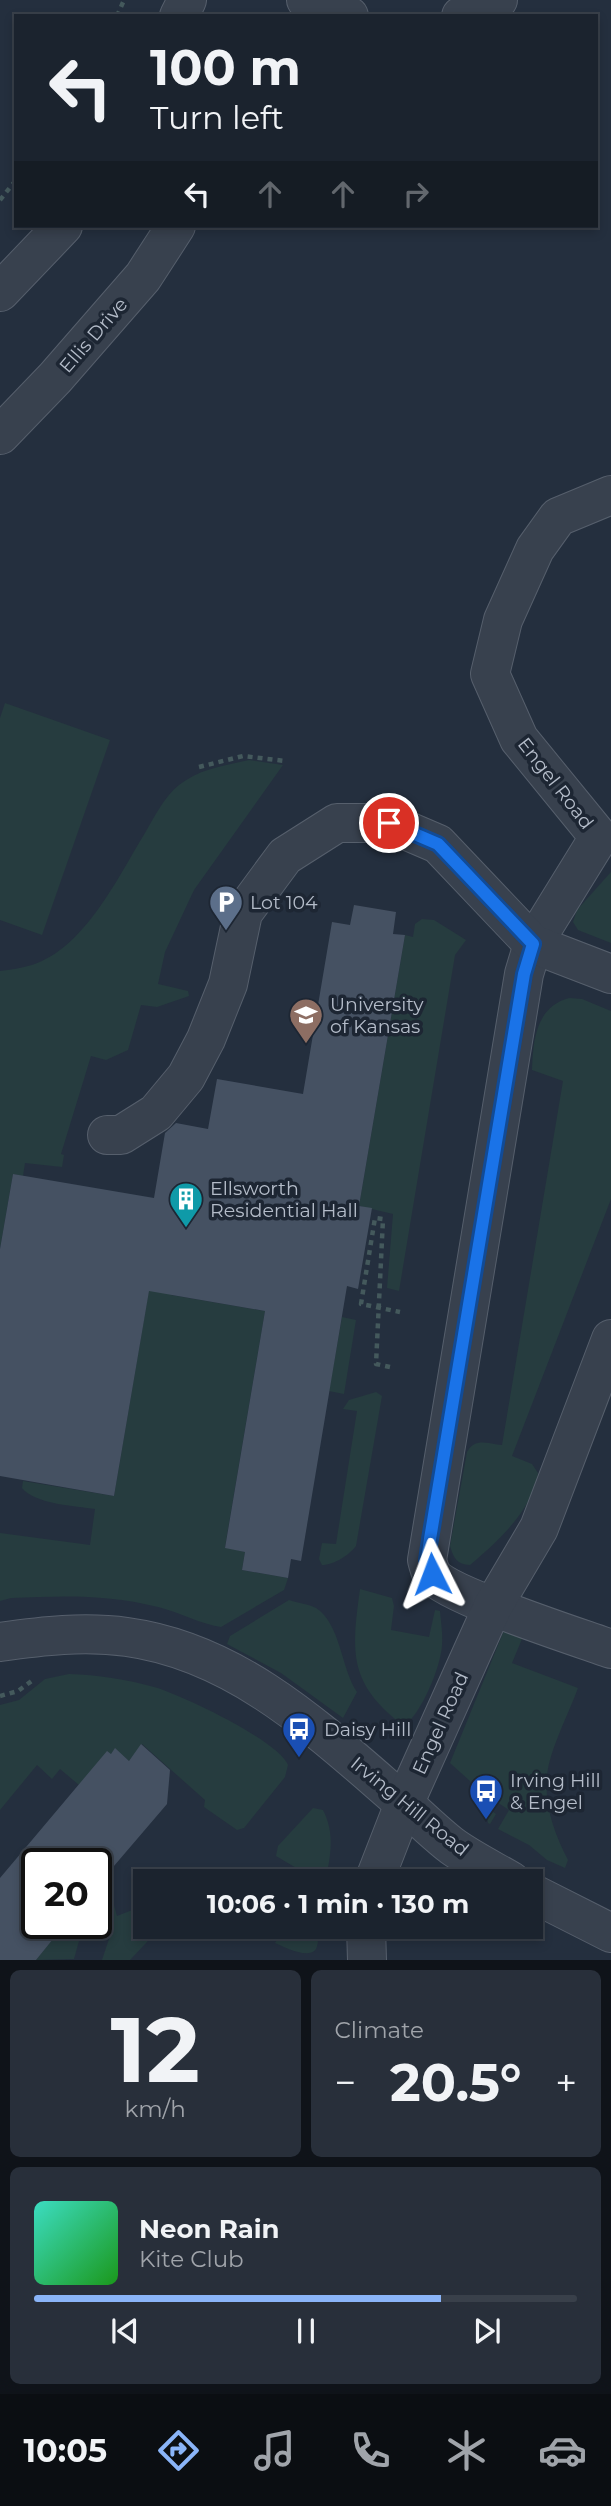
<!DOCTYPE html>
<meta charset="utf-8">
<style>
body{margin:0;font-family:Montserrat,sans-serif;background:#282f3a;color:#f1f3f6;height:100vh;display:flex;flex-direction:column;font-size:26px;white-space:nowrap}
*{box-sizing:border-box;margin:0}
p{font-size:23px;color:#a0a4aa}
.icon{flex:none;width:38px;height:38px;fill:none;stroke:currentColor;stroke-width:2;stroke-linecap:round;stroke-linejoin:round}
.map{position:relative;height:1960px;overflow:hidden}
.panel{display:flex;flex-direction:column;gap:10px;padding:10px;background:#0f1319;flex:1}
.panel>*{flex:none}
.banner{position:absolute;left:14px;top:14px;width:584px;height:214px;border-radius:0px;box-shadow:0 4px 10px #0003,0 0 0 2px #39404a;background:#1b232e;color:#f1f3f6;overflow:hidden}
.speed{position:absolute;left:21px;top:1848px;display:flex;gap:14px;font-size:35px;font-weight:700;text-align:center}
.speed>*{display:grid;place-content:center;width:91px;height:91px;border-radius:50%;background:#1b232e;box-shadow:0 4px 10px #0003,0 0 0 2px #39404a;line-height:1}
.speed .limit{border:4px solid #111;border-radius:10px;background:#fff;color:#111}
.pin{position:absolute;display:grid;place-items:center;width:60px;height:60px;color:#fff;margin:-30px;border:4px solid #fff;border-radius:50%;box-shadow:0 2px 7px #0007}
.me{position:absolute;width:77px;margin:-38px;rotate:357deg;stroke-linejoin:round;filter:drop-shadow(0 0 5px #0008)}
.turn{display:flex;align-items:center;gap:24px;height:147px;padding:0 21px;font-size:32px}
.turn .icon{width:91px;height:91px;stroke-width:2.5}
.turn b{display:block;font-size:49px;line-height:60px}
.lanes{display:flex;align-items:center;height:66px;padding:0 21px;background:#0003;justify-content:center;gap:35px;direction:ltr}
.lanes .off{opacity:.35}
.big{font-size:52px;font-weight:700;line-height:1.1}
.panel .tile{flex:1;display:flex;flex-direction:column;justify-content:center;gap:10px;min-width:0;padding:0 24px;border-radius:10px;background:#282f3a}
.panel .dial{align-items:center;gap:0}
.dial b{font-size:91px;line-height:1}
.song{display:flex;align-items:center;gap:21px}
.cover{width:84px;height:84px;border-radius:10px;background:linear-gradient(135deg,hsl(170 70% 55%),hsl(120 70% 35%))}
.played{height:7px;border-radius:4px;background:linear-gradient(90deg,#8ab4f8 75%,#39404a 75%)}
.keys{display:flex;justify-content:space-around;direction:ltr}
.heat{display:flex;justify-content:space-between;align-items:center;font-size:38px;direction:ltr}
.panel .tiles{flex:1;display:grid;gap:10px;grid-template-columns:1fr 1fr}
.tile:last-child{grid-column:span 2}
.trip{position:absolute;left:133px;top:1869px;width:410px;height:70px;border-radius:0px;background:#1b232e;box-shadow:0 4px 10px #0003,0 0 0 2px #39404a;font-weight:700;line-height:70px;text-align:center}
.tabs{display:flex;height:112px;justify-content:space-around;align-items:center;background:#0b0e12;color:#a0a4aa}
.tabs .icon{width:49px;height:49px}
.tabs .active{color:#8ab4f8}
.tabs b{font-size:32px;color:#f1f3f6}
.map>svg:first-child{display:block}
.green{fill:#263c3f}
.building{fill:#455162}
.lines{fill:none;stroke-linecap:round;stroke-linejoin:round}
.minor-casing{stroke:#565f6c;stroke-width:40}
.path{stroke:#44595c;stroke-width:4.5;stroke-dasharray:5 5;stroke-linecap:butt}
.minor{stroke:#38414e;stroke-width:38}
.route-casing{stroke:#114b97;stroke-width:18}
.route{stroke:#1a73e8;stroke-width:12}
.labels{text-anchor:middle;stroke-width:7;stroke-linejoin:round;paint-order:stroke}
.street-label{font-size:19px;fill:#b4bcc9;stroke:#1d2633}
.poi-label{font-size:19px;fill:#b4bcc9;stroke:#1d2633;text-anchor:start}
</style>
<div class="map">
<svg width="611" height="1960" viewBox="0 0 611 1960">
<rect width="100%" height="100%" fill="#242f3e"/>
<g class="green">
<polygon points="5,703 110,740 42,935 0,920 0,718"/>
<path d="M 249,760 L 283,765 L 194,890 L 165,952 L 158,984 L 188,991 L 189,996 L 157,1007 L 141,1005 L 128,1050 L 106,1060 L 91,1056 L 61,1154 L 64,1155 L 62,1167 L 25,1163 L 23,1176 L 13,1174 L 0,1249 L 0,971 C 10,970 22,968 32,965 C 85,948 118,877 145,833 C 155,816 164,797 179,785 C 201,768 224,766 249,760 Z"/>
<polygon points="611,872 611,943 578,930 573,922 577,910"/>
<polygon points="422,919 434,920 466,940 455,955 399,1291 387,1288 393,1214 359,1206 405,935 413,937 415,924"/>
<path d="M 569,998 L 582,999 L 611,1011 L 611,1199 L 512,1456 L 532,1464 L 538,1473 C 533,1510 497,1542 470,1565 C 457,1564 454,1559 450,1546 L 467,1452 C 475,1437 488,1444 502,1445 L 563,1081 L 532,1070 C 533,1040 536,1007 569,998 Z"/>
<path d="M 155,1254 L 171,1295 L 265,1311 L 225,1547 L 245,1552 L 242,1570 L 288,1578 L 284,1590 L 221,1627 C 200,1624 179,1612 158,1607 C 105,1594 64,1596 11,1598 L 0,1601 L 0,1533 L 90,1545 L 95,1509 C 76,1506 34,1504 22,1488 L 23,1481 L 114,1496 Z"/>
<polygon points="342,1317 356,1320 344,1394 329,1391"/>
<path d="M 376,1392 L 382,1396 L 356,1546 C 349,1555 334,1565 322,1565 L 319,1559 L 322,1543 L 336,1544 L 357,1411 L 343,1409 L 349,1400 Z"/>
<path d="M 360,1589 L 392,1598 L 394,1606 L 391,1630 L 429,1637 L 435,1610 L 440,1611 C 441,1622 443,1635 442,1645 C 441,1667 421,1714 404,1726 C 349,1684 351,1654 360,1589 Z"/>
<path d="M 289,1600 C 297,1603 309,1604 316,1608 C 341,1624 341,1669 357,1692 L 343,1718 L 281,1673 L 227,1644 L 230,1636 Z"/>
<path d="M 505,1628 L 521,1632 L 522,1639 L 512,1663 L 578,1688 C 569,1713 549,1751 547,1776 C 544,1806 555,1835 568,1860 L 565,1868 L 547,1860 L 529,1845 L 498,1829 L 509,1810 L 494,1800 L 489,1809 L 496,1814 L 490,1824 L 488,1823 L 481,1791 L 450,1763 Z"/>
<path d="M 69,1674 C 98,1675 126,1679 154,1687 C 180,1694 279,1741 288,1765 L 285,1777 L 244,1828 L 237,1830 L 204,1807 L 205,1800 L 142,1744 L 129,1761 L 115,1749 L 111,1754 L 107,1752 L 79,1785 L 60,1769 L 52,1779 L 37,1765 L 0,1810 L 0,1705 L 19,1700 L 45,1679 Z"/>
<path d="M 313,1808 L 323,1810 C 335,1833 331,1857 325,1881 L 314,1881 L 315,1879 L 276,1856 L 278,1846 Z"/>
<polygon points="106,1876 117,1916 145,1905 145,1927 161,1927 130,1960 102,1960 114,1924 96,1919 96,1887"/>
<polygon points="65,1923 84,1923 74,1959 36,1960"/>
<path d="M 285,1927 L 318,1927 C 318,1933 319,1944 316,1949 C 309,1960 284,1947 275,1943 Z"/>
</g>
<g class="building">
<polygon points="354,905 396,912 393,934 405,935 359,1206 372,1208 358,1289 347,1286 301,1561 291,1559 288,1578 242,1570 245,1552 225,1548 265,1311 149,1291 114,1496 0,1476 0,1249 13,1174 154,1198 165,1133 176,1123 208,1129 217,1079 303,1094 332,922 350,925"/>
<polygon points="141,1744 170,1770 167,1804 96,1887 96,1864 37,1864 37,1923 66,1923 36,1960 0,1960 0,1878 107,1751 111,1754 115,1748 129,1761"/>
</g>
<g class="lines">
<g class="minor-casing">
<g id="minor">
<polyline points="306,0 349,16"/>
<polyline points="179,16 187,0"/>
<polyline points="461,16 498,0"/>
<polyline points="0,292 63,226"/>
<polyline points="0,435 55,378 143,277 176,226"/>
<path d="M 611,495 L 558,517 L 535,549 L 503,620 L 490,674 L 519,739 L 599,837 L 533,944 L 524,974 L 427,1560 C 428,1564 430,1571 432,1575 C 449,1596 578,1637 611,1649"/>
<polyline points="107,1135 121,1135 156,1113 186,1077 206,1039 228,984 243,913 285,856 337,823 389,823 438,844 533,944 611,974"/>
<path d="M 0,1642 C 42,1636 84,1631 127,1637 C 237,1652 319,1730 400,1800 C 417,1815 434,1832 452,1846 C 470,1859 492,1870 511,1881"/>
<polyline points="374,1881 404,1804 493,1606 539,1528 611,1339"/>
<polyline points="530,1892 611,1933"/>
<polyline points="366,1927 367,1960"/>
</g>
</g>
<g class="path">
<polyline points="117,16 124,0"/>
<polyline points="0,200 16,180"/>
<polyline points="199,767 243,756 285,761"/>
<polyline points="390,1367 376,1364 383,1219 375,1218 361,1304 400,1312"/>
<polyline points="0,1696 18,1691 33,1680"/>
</g>
<use href="#minor" class="minor"/>
</g>
<g class="lines">
<g class="route-casing">
<polyline id="route" points="389,823 438,844 533,944 524,974 430,1539 427,1560 432,1574"/>
</g>
<use href="#route" class="route"/>
</g>
<defs>
<g id="parking-pin" transform="scale(1.75)"><path d="M0 17L-7.5 6A9.5 9.5 0 1 1 7.5 6Z" fill="#5c6f8a" stroke="#1d2633"/><path d="M-3.5-5.5H1a3.5 3.5 0 0 1 0 7H-1V5.5H-3.5ZM-1-3.4V-.6H.8a1.4 1.4 0 0 0 0-2.8Z" fill="#fff"/></g>
<g id="university-pin" transform="scale(1.75)"><path d="M0 17L-7.5 6A9.5 9.5 0 1 1 7.5 6Z" fill="#8d6e63" stroke="#1d2633"/><path d="M0-5L7-2L0 1L-7-2ZM-4 1L0 2.5L4 1V4Q0 6-4 4Z" fill="#fff"/></g>
<g id="building-pin" transform="scale(1.75)"><path d="M0 17L-7.5 6A9.5 9.5 0 1 1 7.5 6Z" fill="#0f9aa8" stroke="#1d2633"/><path d="M-4-6H4V6H1V3H-1V6H-4ZM-2.5-4.3h1.7v1.8h-1.7ZM.8-4.3h1.7v1.8H.8ZM-2.5-1h1.7V.8h-1.7ZM.8-1h1.7V.8H.8Z" fill="#fff"/></g>
<g id="bus-pin" transform="scale(1.75)"><path d="M0 17L-7.5 6A9.5 9.5 0 1 1 7.5 6Z" fill="#1a4fb4" stroke="#1d2633"/><path d="M-5-6H5V4H4V6H2V4H-2V6H-4V4H-5ZM-3.5-4V0h7V-4ZM-3.5 1.2v1.5H-2V1.2ZM2 1.2v1.5H3.5V1.2Z" fill="#fff"/></g>
</defs>
<g fill-rule="evenodd">
<use href="#parking-pin" x="226" y="902"/>
<use href="#university-pin" x="306" y="1015"/>
<use href="#building-pin" x="186" y="1199"/>
<use href="#bus-pin" x="299" y="1729"/>
<use href="#bus-pin" x="486" y="1791"/>
</g>
<g class="labels">
<g class="street-label">
<text transform="translate(93 335) rotate(-49)" y="7">Ellis Drive</text>
<text transform="translate(556 783) rotate(52)" y="7">Engel Road</text>
<text transform="translate(440 1723) rotate(-66)" y="7">Engel Road</text>
<text transform="translate(410 1806) rotate(39)" y="7">Irving Hill Road</text>
</g>
<g class="poi-label">
<text x="250" y="909">Lot 104</text>
<text x="330" y="1011">University<tspan x="330" dy="22">of Kansas</tspan></text>
<text x="210" y="1195">Ellsworth<tspan x="210" dy="22">Residential Hall</tspan></text>
<text x="324" y="1736">Daisy Hill</text>
<text x="510" y="1787">Irving Hill<tspan x="510" dy="22">&amp; Engel</tspan></text>
</g>
</g>
</svg>
<div class="speed"><div class="limit">20</div></div>
<div class="pin" style="left:389px;top:823px;background:#d93025"><svg class="icon" aria-label="arrive" viewBox="0 0 24 24"><path d="M6 21V4h12l-3 4 3 4H6"/></svg></div>
<svg class="me" style="left:432px;top:1574px" viewBox="-20 -20 40 40"><path d="M0-17L14 15 0 8-14 15z" fill="#1a73e8" stroke="#fff" stroke-width="4"/></svg>
<div class="trip">10:06 · 1 min · 130 m</div>
<div class="banner">
<div class="turn"><svg class="icon" aria-label="left" viewBox="0 0 24 24"><path d="M17 20v-9H6M10 6l-5 5 5 5"/></svg><div><b>100 m</b>Turn left</div></div>
<div class="lanes"><svg class="icon" aria-label="left" viewBox="0 0 24 24"><path d="M17 20v-9H6M10 6l-5 5 5 5"/></svg><svg class="icon off" aria-label="ahead" viewBox="0 0 24 24"><path d="M12 20V5M6 11l6-6 6 6"/></svg><svg class="icon off" aria-label="ahead" viewBox="0 0 24 24"><path d="M12 20V5M6 11l6-6 6 6"/></svg><svg class="icon off" aria-label="right" viewBox="0 0 24 24"><path d="M7 20v-9h11M14 6l5 5-5 5"/></svg></div>
</div>
</div>
<section class="panel">
<div class="tiles">
<div class="tile dial"><b>12</b><p>km/h</p></div>
<div class="tile"><p>Climate</p>
<div class="heat"><a>−</a><b class="big">20.5°</b><a>+</a></div>
</div>
<div class="tile">
<div class="song"><i class="cover"></i><div><b>Neon Rain</b><p>Kite Club</p></div></div>
<div class="played"></div>
<div class="keys"><svg class="icon" aria-label="previous" viewBox="0 0 24 24"><path d="M18 5L8 12l10 7zM5 5v14"/></svg><svg class="icon" aria-label="pause" viewBox="0 0 24 24"><path d="M8 5v14M16 5v14"/></svg><svg class="icon" aria-label="next" viewBox="0 0 24 24"><path d="M6 5l10 7-10 7zM19 5v14"/></svg></div>
</div>
</div>
</section>
<nav class="tabs">
<b>10:05</b>
<svg class="icon active" aria-label="directions" viewBox="0 0 24 24"><path d="M12 3l9 9-9 9-9-9zM9 14v-3h6M13 9l2 2-2 2"/></svg>
<svg class="icon" aria-label="music" viewBox="0 0 24 24"><path d="M9 18V5l10-2v13"/><circle cx="6" cy="18" r="3"/><circle cx="16" cy="16" r="3"/></svg>
<svg class="icon" aria-label="phone" viewBox="0 0 24 24"><path d="M5 4h4l2 5-3 2q2 4 5 5l2-3 5 2v4C11 20 4 13 5 4z"/></svg>
<svg class="icon" aria-label="climate" viewBox="0 0 24 24"><path d="M12 3v18M4 7l16 10M4 17L20 7"/></svg>
<svg class="icon" aria-label="car" viewBox="0 0 24 24"><path d="M5 17H2v-5l4-1 3-4h7l3 4 3 1v5h-3M9 17h6M6 11h13"/><circle cx="7" cy="17" r="2"/><circle cx="17" cy="17" r="2"/></svg>
</nav>
